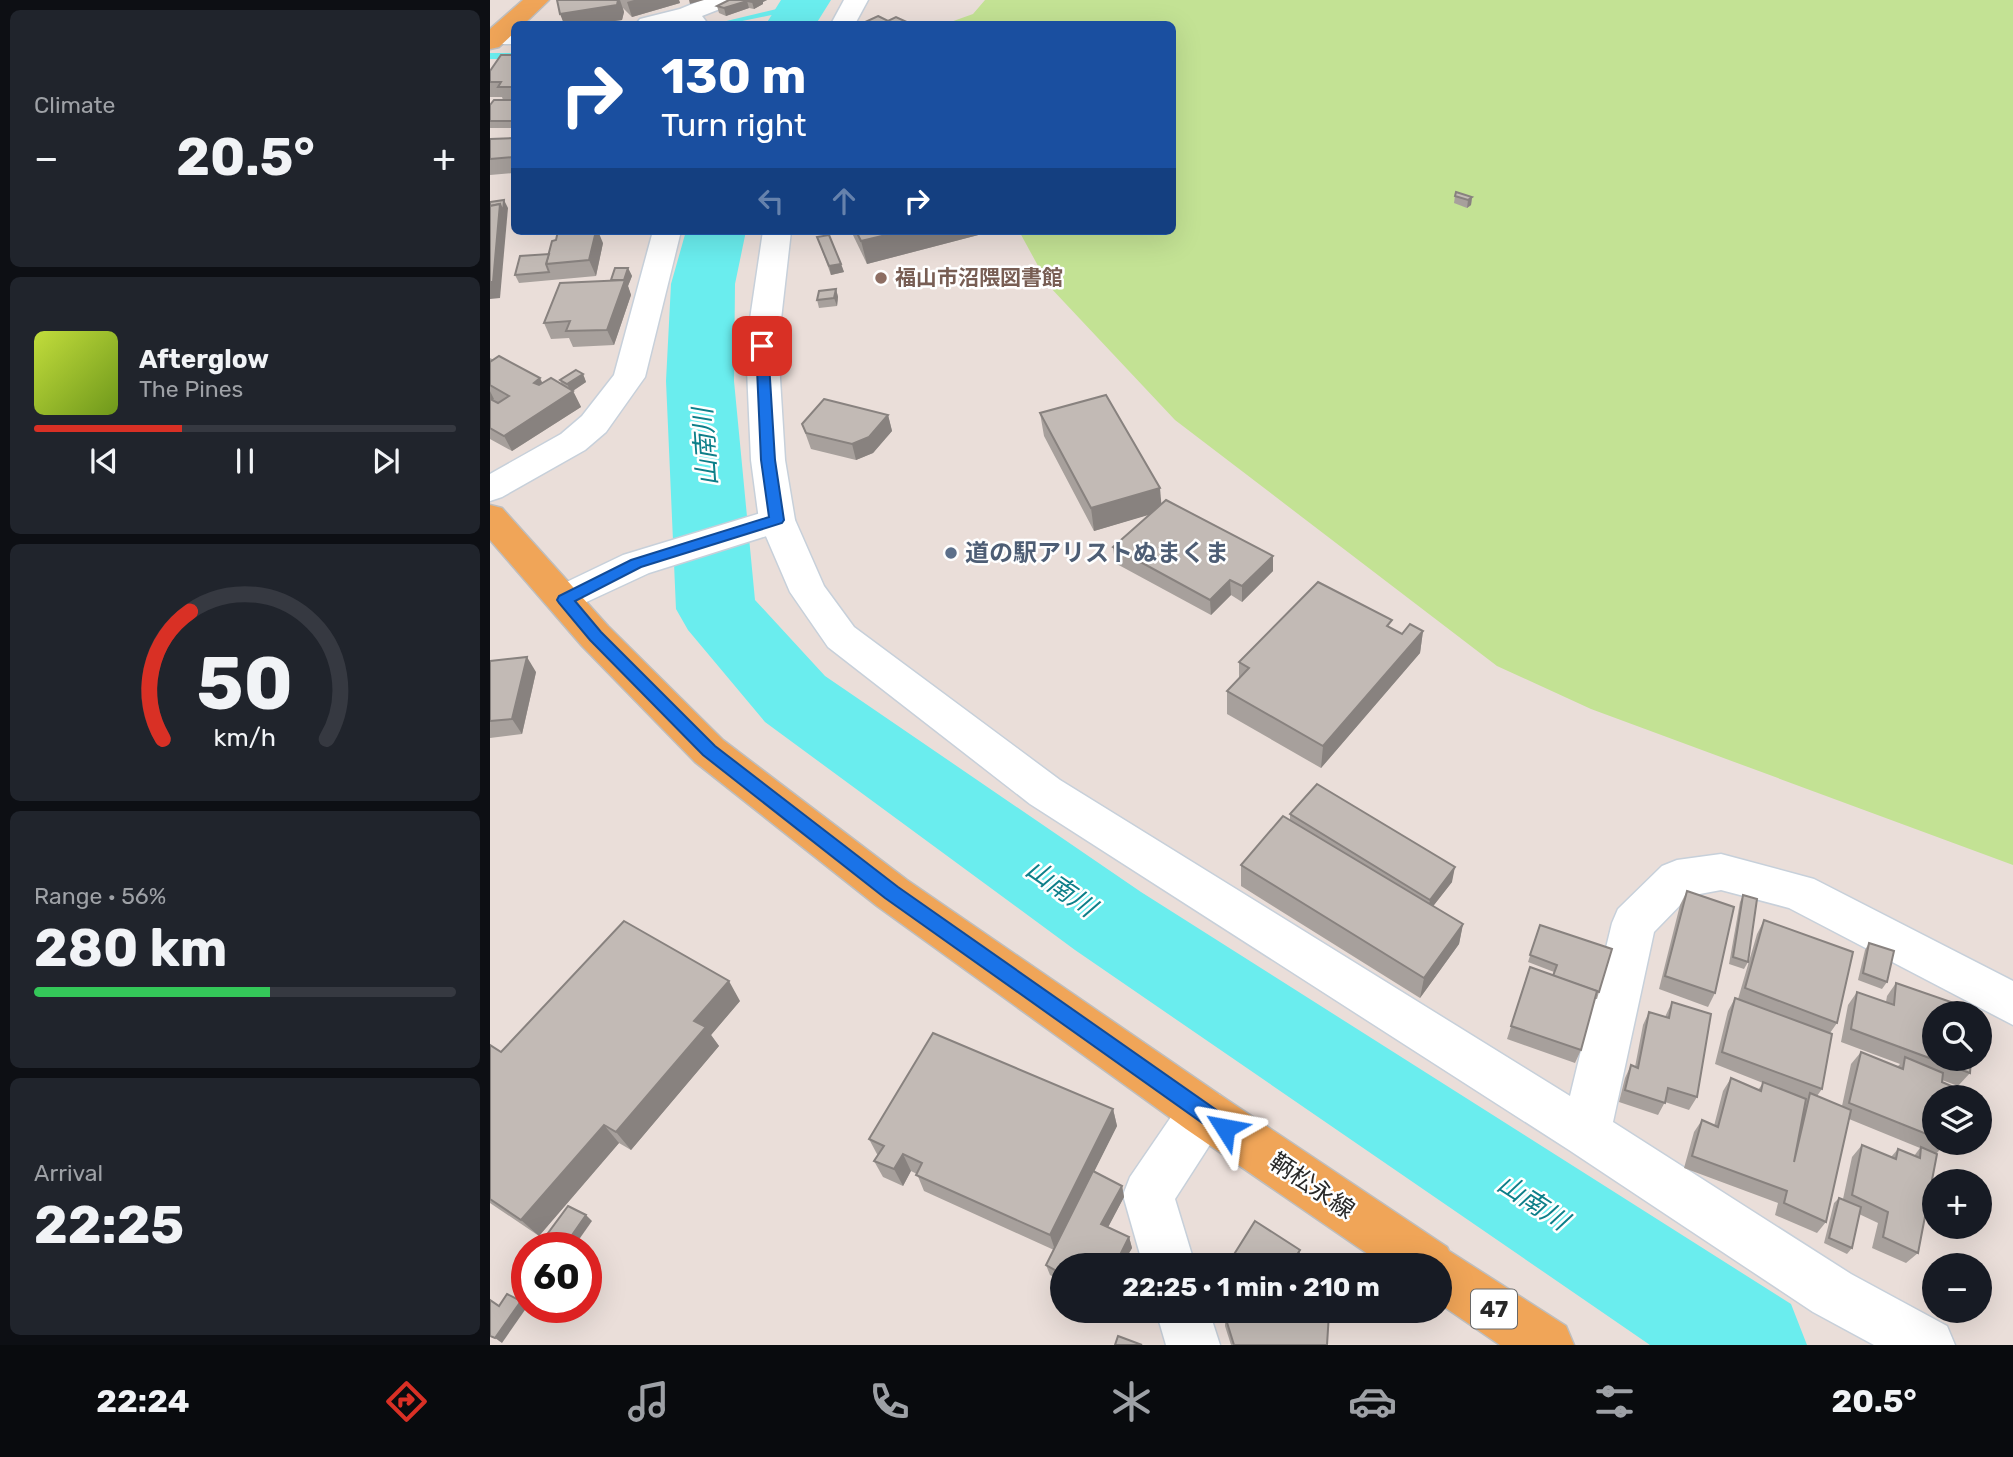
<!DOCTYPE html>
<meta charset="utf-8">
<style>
body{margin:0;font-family:Rubik,"Noto Sans JP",sans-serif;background:#20242c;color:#f1f3f6;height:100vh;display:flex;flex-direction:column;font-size:26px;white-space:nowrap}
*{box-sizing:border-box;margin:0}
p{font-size:23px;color:#9ea1a6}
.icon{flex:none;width:38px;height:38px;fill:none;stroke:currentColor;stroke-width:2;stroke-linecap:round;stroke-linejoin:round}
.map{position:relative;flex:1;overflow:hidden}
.drawer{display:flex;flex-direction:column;gap:10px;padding:10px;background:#0d0f14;width:490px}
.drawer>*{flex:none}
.hud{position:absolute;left:21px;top:21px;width:665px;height:214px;border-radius:10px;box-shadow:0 7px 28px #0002;background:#1a4fa0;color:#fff;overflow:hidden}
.controls{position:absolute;left:1432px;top:1001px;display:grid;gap:14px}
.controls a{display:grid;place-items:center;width:70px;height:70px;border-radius:50%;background:#171b24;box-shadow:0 7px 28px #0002;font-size:35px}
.speed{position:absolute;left:21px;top:1232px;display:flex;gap:14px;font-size:35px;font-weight:700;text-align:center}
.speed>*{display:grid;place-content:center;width:91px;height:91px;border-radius:50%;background:#171b24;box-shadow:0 7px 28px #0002;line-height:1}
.speed .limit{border:10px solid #d22;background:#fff;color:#111}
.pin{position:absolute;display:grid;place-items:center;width:60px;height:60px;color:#fff;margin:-30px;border-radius:14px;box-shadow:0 4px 10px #0006}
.me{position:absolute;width:77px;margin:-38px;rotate:304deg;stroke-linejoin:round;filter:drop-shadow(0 0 5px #0008)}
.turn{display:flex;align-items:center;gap:24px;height:147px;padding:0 35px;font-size:32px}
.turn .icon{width:91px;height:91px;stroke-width:2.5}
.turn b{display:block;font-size:49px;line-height:60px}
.lanes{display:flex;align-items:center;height:66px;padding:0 35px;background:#0003;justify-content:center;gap:35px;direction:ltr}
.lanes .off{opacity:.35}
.big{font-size:52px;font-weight:700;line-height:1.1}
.drawer .card{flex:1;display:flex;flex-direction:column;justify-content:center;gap:10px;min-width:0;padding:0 24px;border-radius:10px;background:#20242c}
.drawer .dial{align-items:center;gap:0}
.dial svg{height:182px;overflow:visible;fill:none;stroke:#363941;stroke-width:7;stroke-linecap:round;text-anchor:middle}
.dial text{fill:#f1f3f6;stroke:none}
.song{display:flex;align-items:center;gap:21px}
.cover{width:84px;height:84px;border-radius:10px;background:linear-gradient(135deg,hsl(70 70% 55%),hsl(80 70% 35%))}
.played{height:7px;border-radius:4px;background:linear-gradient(90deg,#d93025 35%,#363941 35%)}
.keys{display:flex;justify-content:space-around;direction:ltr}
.heat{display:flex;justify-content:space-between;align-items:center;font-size:38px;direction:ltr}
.charge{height:10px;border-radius:5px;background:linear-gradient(90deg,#34c759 56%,#363941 0)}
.trip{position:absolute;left:560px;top:1253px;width:402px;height:70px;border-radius:35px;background:#171b24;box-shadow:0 7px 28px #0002;font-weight:700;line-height:70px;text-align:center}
.tabs{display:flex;height:112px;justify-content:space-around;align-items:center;background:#090b0e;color:#9ea1a6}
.tabs .icon{width:49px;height:49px}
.tabs .selected{color:#d93025}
.tabs b{font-size:32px;color:#f1f3f6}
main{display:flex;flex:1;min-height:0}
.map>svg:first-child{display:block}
.green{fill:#c3e294}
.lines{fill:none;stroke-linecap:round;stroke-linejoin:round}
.stream{fill:#6aedee;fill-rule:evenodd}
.river{fill:#6aedee;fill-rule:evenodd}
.minor-casing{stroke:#c7d0da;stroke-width:3}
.tertiary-casing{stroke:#c7d0da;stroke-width:3}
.primary-casing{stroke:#bebebe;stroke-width:3}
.minor{fill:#fff;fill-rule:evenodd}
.tertiary{fill:#fff;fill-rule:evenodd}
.primary{fill:#f0a558;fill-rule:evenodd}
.wall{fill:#a7a09c}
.shaded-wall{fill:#88827f}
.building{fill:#c2bab5;stroke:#88827f;stroke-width:2}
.route{fill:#1a73e8;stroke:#114b97;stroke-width:2}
.education-dot{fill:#8d6e63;stroke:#fff;stroke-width:2.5}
.service-dot{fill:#5c6f8a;stroke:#fff;stroke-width:2.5}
.labels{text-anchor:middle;stroke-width:5;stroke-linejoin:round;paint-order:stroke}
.far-education-label{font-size:21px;font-weight:bold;fill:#785e54;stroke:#fff;text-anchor:start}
.shield{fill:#fff;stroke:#686868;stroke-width:2}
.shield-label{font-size:23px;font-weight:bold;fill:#282828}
.service-label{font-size:24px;font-weight:bold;fill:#4e5e75;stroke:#fff;text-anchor:start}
.street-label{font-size:24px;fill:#282828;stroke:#fff}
.water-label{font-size:26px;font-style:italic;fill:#0d7f89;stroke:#fff}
</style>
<main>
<section class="drawer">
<div class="card"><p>Climate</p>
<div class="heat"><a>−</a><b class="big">20.5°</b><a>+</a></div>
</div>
<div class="card">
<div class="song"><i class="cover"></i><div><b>Afterglow</b><p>The Pines</p></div></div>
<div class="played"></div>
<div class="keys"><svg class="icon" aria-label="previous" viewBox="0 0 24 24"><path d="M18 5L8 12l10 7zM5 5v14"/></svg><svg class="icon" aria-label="pause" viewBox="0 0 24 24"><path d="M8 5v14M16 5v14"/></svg><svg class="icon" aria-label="next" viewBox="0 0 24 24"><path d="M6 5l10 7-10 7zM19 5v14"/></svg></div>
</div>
<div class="card dial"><svg viewBox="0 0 100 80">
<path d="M14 69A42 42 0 1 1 86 69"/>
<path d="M14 69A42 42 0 0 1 26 13" stroke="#d93025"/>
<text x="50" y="56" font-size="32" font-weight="700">50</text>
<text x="50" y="72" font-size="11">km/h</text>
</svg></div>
<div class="card"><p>Range · 56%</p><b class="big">280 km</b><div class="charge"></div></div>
<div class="card"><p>Arrival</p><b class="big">22:25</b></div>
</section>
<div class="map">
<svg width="1523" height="1345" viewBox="0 0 1523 1345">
<rect width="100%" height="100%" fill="#eaded9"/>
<polygon class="green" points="495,0 1523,0 1523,865 1101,709 1007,666 685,420 559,286 529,231 682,231 682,24 455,24 483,14"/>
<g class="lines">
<g class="stream">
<polygon points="312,3 316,6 315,8 238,24 224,24"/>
<rect x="0" y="53" width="24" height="6"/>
</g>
<g class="river">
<polygon points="291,0 341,0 326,24 276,24"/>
<polygon points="196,231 256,231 245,284 244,381 265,600 335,676 651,892 1301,1304 1317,1345 1160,1345 585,950 275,722 198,630 186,609 176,381 181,284"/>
</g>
<g class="minor-casing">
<g id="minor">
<polygon points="212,0 244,0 240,5 212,16 218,24 146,24 150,19 190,9"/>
<polygon points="354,0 378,0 365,24 341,24"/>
<rect x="0" y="30" width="24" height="14"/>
<polygon points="163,231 191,231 155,377 150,384 116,432 95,450 12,497 0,501 0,474 71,434 92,416 124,375"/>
<polygon points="273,231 301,231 288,346 295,460 305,520 334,586 364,627 570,780 1080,1096 1122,923 1128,909 1172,866 1187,860 1231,854 1324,879 1523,981 1523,1025 1299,908 1231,890 1199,896 1164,932 1123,1122 1361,1274 1457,1326 1465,1345 1384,1345 1323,1312 1079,1150 540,804 338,647 300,592 269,520 261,460 256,346"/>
<polygon points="713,1089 730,1095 737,1112 730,1129 685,1199 705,1265 653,1265 633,1195 640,1177 696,1095"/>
<polygon points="666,1311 719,1311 730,1345 676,1345"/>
</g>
</g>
<g class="tertiary-casing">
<polygon id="tertiary" points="287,508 299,511 305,520 299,529 159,573 75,612 62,609 57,599 62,589 133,555"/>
</g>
<g class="primary-casing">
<g id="primary">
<polygon points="33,0 59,0 34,24 24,24 24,33 9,47 0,49 0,29"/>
<polygon points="0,505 12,508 118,626 233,740 417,880 730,1095 957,1247 959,1251 1076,1326 1084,1345 1010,1345 950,1304 950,1265 894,1265 696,1129 387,906 205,762 92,646 0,540"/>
</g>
</g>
<use href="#minor" class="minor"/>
<use href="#tertiary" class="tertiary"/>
<use href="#primary" class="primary"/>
</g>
<g class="wall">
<polygon points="67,0 189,0 190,3 142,17 133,8 134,12 132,20 102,24 74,24"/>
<polygon points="239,0 277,0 273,2 273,4 264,9 259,8 236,16 229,13 227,6"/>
<polygon points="24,55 24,128 0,128 0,105 13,100 12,97 0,97 0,71"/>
<polygon points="0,138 1,139 24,138 24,173 0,175"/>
<polygon points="965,196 982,197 981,205 977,208 964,203"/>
<polygon points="361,231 496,231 496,233 377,264"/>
<polygon points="327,237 351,264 354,272 341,275"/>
<polygon points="113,243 106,276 29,283 25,275 59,254"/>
<polygon points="138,268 142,276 138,286 141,295 124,345 83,347 79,338 61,339 54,323 121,280"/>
<polygon points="346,289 348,297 347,306 329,308 327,300"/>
<polygon points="0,358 52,384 72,385 70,380 93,374 96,382 83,391 91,407 22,451 0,439"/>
<polygon points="550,413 671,504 783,556 783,571 752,602 741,595 721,615 625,563 623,547 660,514 604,531 554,436"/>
<polygon points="398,415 402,431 383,453 366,460 321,449 312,424"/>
<polygon points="901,628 912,634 933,631 930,653 831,768 737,714 737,691 749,678 749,662"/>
<polygon points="0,661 46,672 32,734 0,738"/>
<polygon points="800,814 962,882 943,906 973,924 969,944 930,998 751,886 751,865 800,820"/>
<polygon points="1197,891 1225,993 1218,1007 1169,989 1190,905"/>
<polygon points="1253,895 1258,962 1254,969 1239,964 1250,902"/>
<polygon points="1274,920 1347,1023 1340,1033 1332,1089 1327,1096 1352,1106 1361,1064 1371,1052 1407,1067 1410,1064 1351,1042 1358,1005 1367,992 1396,1002 1397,996 1406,983 1480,1073 1468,1086 1452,1080 1444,1097 1444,1143 1456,1143 1446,1154 1428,1253 1416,1263 1382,1248 1388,1223 1369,1214 1362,1248 1357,1254 1334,1243 1344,1203 1349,1198 1353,1199 1362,1157 1372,1145 1401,1157 1408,1149 1424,1156 1430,1148 1359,1119 1336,1222 1327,1233 1285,1215 1288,1203 1194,1168 1204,1132 1212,1120 1224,1126 1233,1091 1241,1078 1268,1090 1273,1083 1225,1064 1238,1011 1245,998 1248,999 1267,934"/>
<polygon points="1050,925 1109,992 1107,999 1105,999 1091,1050 1085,1063 1017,1039 1040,967 1063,975 1064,972 1038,962"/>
<polygon points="1379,943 1397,982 1392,989 1368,980 1375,950"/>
<polygon points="250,1001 221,1035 229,1046 141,1150 129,1143 49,1236 0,1203 0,1045 11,1052"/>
<polygon points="1182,1002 1207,1097 1199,1110 1175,1102 1168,1115 1129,1102 1135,1078 1141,1065 1145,1067 1153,1025 1159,1012 1175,1017"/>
<polygon points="623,1109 627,1126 604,1171 632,1186 634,1197 618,1227 639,1237 642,1248 632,1265 572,1265 572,1282 560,1275 556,1265 564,1250 434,1191 427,1174 421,1171 413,1186 393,1177 384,1161 388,1156 379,1139"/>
<polygon points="810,1250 809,1255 803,1265 748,1265 743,1261 743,1256"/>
<polygon points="809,1312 837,1345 741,1345 735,1326 735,1316"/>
</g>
<g class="shaded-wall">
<polygon points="130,0 134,12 132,20 102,24 74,24 70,14"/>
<polygon points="144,0 189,0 190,3 142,17 137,2"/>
<polygon points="199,0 214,0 200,4"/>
<polygon points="265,0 277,0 273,2 273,4 264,9 262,2"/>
<polygon points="257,1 259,8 236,16 234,8"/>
<polygon points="982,197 981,205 977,208 978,200"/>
<polygon points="14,200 18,208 10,298 0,299 0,282 10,204"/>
<polygon points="106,231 108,231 113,243 106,276 99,260"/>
<polygon points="413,231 496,231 496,233 377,264 371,241"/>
<polygon points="351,264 354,272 341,275 339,266"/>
<polygon points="138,268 142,276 138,286 141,295 124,345 117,330"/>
<polygon points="346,289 348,297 347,306 344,298"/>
<polygon points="93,374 96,382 81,392 77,384"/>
<polygon points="50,378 58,394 44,383"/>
<polygon points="0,391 4,399 0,402"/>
<polygon points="83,391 91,407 22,451 14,436"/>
<polygon points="398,415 402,431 383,453 366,460 362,444"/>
<polygon points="670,488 672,511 604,531 601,508"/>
<polygon points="783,556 783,571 752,602 752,586"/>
<polygon points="740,580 741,595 721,615 720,600"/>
<polygon points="933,631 930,653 831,768 833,746"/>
<polygon points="37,657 46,672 32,734 22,719"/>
<polygon points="965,867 962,882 937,914 940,900"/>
<polygon points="973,924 969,944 930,998 934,978"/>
<polygon points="239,981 250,1001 221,1035 229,1046 141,1150 126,1132 204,1021"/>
<polygon points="623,1109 627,1126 565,1250 560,1235"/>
<polygon points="114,1125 129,1143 49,1236 31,1220"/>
<polygon points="413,1154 421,1171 413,1186 404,1169"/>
<polygon points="632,1186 634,1197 614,1235 611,1224"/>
<polygon points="96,1215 102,1221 83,1248 73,1248"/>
<polygon points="639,1237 642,1248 632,1265 625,1265"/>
<polygon points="810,1250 809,1255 803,1265 800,1265"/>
<polygon points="31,1301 37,1306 37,1307 12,1343 5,1338"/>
</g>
<g class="building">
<polygon points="67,0 128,0 127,5 70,14"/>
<polygon points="239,0 265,0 262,2 257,1 234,8 227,6"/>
<polygon points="388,16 398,21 406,17 421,24 371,24"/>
<polygon points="11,55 24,55 24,87 8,87 11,82 0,82 0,71"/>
<polygon points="4,100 24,100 24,121 0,121 0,105"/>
<polygon points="24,138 24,157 0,159 0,139"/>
<polygon points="966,192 982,197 978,200 965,196"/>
<polygon points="14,200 13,212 10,204 0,206 0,202"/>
<polygon points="10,204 3,282 0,282 0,206"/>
<polygon points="68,231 106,231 99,260 56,264 62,241 66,240"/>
<polygon points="366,231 413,231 371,241"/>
<polygon points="339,235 351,264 339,266 327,237"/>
<polygon points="59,254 56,264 59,272 25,275 30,256"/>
<polygon points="125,268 138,268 134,280 121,280"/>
<polygon points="135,280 117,330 76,331 80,321 54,323 70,283"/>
<polygon points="346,289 344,298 327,300 329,291"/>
<polygon points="9,356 50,378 44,383 49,385 61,378 83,391 14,436 0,428 0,399 8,403 19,396 0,385 0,362"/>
<polygon points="86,370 93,374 77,384 70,380"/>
<polygon points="616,395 670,488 601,508 550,413"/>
<polygon points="334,399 398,415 379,437 362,444 316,433 312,424"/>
<polygon points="676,500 783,556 752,586 740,580 720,600 623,547"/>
<polygon points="828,582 902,620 897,626 912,634 920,624 933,631 833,746 737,691 759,668 749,662"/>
<polygon points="37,657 22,719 0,721 0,661"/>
<polygon points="827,784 965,867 940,900 800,814"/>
<polygon points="793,816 973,924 934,978 751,865"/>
<polygon points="1197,891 1244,907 1225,993 1175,976"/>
<polygon points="1253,895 1267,899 1258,962 1243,957"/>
<polygon points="1274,920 1363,952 1347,1023 1255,988"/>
<polygon points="134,921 239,981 204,1021 216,1027 126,1132 114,1125 31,1220 0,1199 0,1045 11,1052"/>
<polygon points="1050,925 1122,949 1109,992 1063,976 1067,965 1040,955"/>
<polygon points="1379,943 1404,951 1397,982 1373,973"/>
<polygon points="1040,967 1107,991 1091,1050 1021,1026"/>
<polygon points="1406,983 1487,1011 1486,1013 1444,1013 1444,1059 1481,1059 1480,1073 1361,1029 1367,992 1404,1005"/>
<polygon points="1245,998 1342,1034 1332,1089 1232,1052"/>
<polygon points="1182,1002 1221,1014 1207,1097 1178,1088 1175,1103 1135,1090 1141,1065 1148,1068 1159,1012 1179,1018"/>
<polygon points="443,1033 623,1109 560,1235 426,1175 432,1163 413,1154 404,1169 384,1161 394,1146 379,1139"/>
<polygon points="1371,1052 1413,1069 1415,1057 1453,1073 1452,1082 1466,1088 1464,1097 1444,1097 1444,1137 1359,1103"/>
<polygon points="1241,1078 1271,1091 1273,1082 1316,1099 1304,1162 1320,1093 1361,1110 1336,1222 1294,1203 1297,1191 1202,1156 1212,1120 1228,1127"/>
<polygon points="1372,1145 1406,1159 1408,1149 1430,1158 1431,1147 1447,1154 1428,1253 1393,1237 1398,1212 1362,1195"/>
<polygon points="603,1171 632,1186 611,1224 639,1237 625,1265 572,1265 572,1274 556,1265"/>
<polygon points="1349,1198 1371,1207 1362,1248 1339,1238"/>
<polygon points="78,1206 96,1215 73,1248 47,1248"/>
<polygon points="765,1221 810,1250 800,1265 756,1265 743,1256"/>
<polygon points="37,1261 37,1279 27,1274"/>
<polygon points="17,1294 31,1301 5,1338 0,1336 0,1300 9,1306"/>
<polygon points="750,1311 809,1311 809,1312 839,1313 837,1345 744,1345 735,1316"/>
<polygon points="628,1336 652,1345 625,1345"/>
</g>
<polygon class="route" points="272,342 278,346 285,460 294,520 292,523 151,567 85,601 111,632 225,746 408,887 742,1121 745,1128 742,1134 735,1137 728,1134 395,898 213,755 100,640 69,603 67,600 69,596 141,560 279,517 271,460 266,346"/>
<circle class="education-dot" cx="391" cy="278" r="7"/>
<circle class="service-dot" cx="461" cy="553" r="7"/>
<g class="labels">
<g class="far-education-label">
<text x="405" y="285">福山市沼隈図書館</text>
</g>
<rect class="shield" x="981" y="1289.5" width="46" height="39" rx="5"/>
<g class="shield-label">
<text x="1004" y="1317">47</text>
</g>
<g class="service-label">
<text x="475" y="561">道の駅アリストぬまくま</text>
</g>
<g class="street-label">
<text transform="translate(822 1186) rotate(34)" y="8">鞆松永線</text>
</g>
<g class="water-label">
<text transform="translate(215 447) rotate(-94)" y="9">山南川</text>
<text transform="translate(571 888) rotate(35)" y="9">山南川</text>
<text transform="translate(1043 1202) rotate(33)" y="9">山南川</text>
</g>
</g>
</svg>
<div class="controls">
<a><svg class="icon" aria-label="search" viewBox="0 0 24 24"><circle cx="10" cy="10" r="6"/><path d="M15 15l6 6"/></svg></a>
<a><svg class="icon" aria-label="layers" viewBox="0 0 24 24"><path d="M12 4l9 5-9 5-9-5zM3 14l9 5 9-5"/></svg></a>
<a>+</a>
<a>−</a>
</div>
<div class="speed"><div class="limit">60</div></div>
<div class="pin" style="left:272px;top:346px;background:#d93025"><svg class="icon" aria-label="arrive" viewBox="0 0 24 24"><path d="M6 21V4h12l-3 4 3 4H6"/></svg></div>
<svg class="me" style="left:735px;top:1128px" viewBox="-20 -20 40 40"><path d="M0-17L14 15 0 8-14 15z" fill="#1a73e8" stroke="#fff" stroke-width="4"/></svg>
<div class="trip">22:25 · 1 min · 210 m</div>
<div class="hud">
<div class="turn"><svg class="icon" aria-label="right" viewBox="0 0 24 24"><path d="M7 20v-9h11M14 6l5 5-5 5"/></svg><div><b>130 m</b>Turn right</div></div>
<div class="lanes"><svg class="icon off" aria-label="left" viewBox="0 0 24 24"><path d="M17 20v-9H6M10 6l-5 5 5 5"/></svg><svg class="icon off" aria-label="ahead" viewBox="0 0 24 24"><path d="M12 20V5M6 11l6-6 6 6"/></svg><svg class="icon" aria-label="right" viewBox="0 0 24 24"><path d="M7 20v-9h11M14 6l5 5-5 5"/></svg></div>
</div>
</div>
</main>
<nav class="tabs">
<b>22:24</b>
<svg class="icon selected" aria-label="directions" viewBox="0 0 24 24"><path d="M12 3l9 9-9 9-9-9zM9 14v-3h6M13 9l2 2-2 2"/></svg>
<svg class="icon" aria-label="music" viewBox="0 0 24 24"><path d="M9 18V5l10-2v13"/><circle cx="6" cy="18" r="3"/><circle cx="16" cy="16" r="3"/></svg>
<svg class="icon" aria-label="phone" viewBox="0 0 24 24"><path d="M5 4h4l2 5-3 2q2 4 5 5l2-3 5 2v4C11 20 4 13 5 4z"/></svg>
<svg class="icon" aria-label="climate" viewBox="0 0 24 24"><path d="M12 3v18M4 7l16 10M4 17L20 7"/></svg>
<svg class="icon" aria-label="car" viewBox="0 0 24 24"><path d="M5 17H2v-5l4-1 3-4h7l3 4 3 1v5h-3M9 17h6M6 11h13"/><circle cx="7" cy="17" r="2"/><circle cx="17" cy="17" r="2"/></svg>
<svg class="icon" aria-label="filters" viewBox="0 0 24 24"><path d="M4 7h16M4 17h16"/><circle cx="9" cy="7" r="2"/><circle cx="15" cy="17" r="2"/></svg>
<b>20.5°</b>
</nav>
